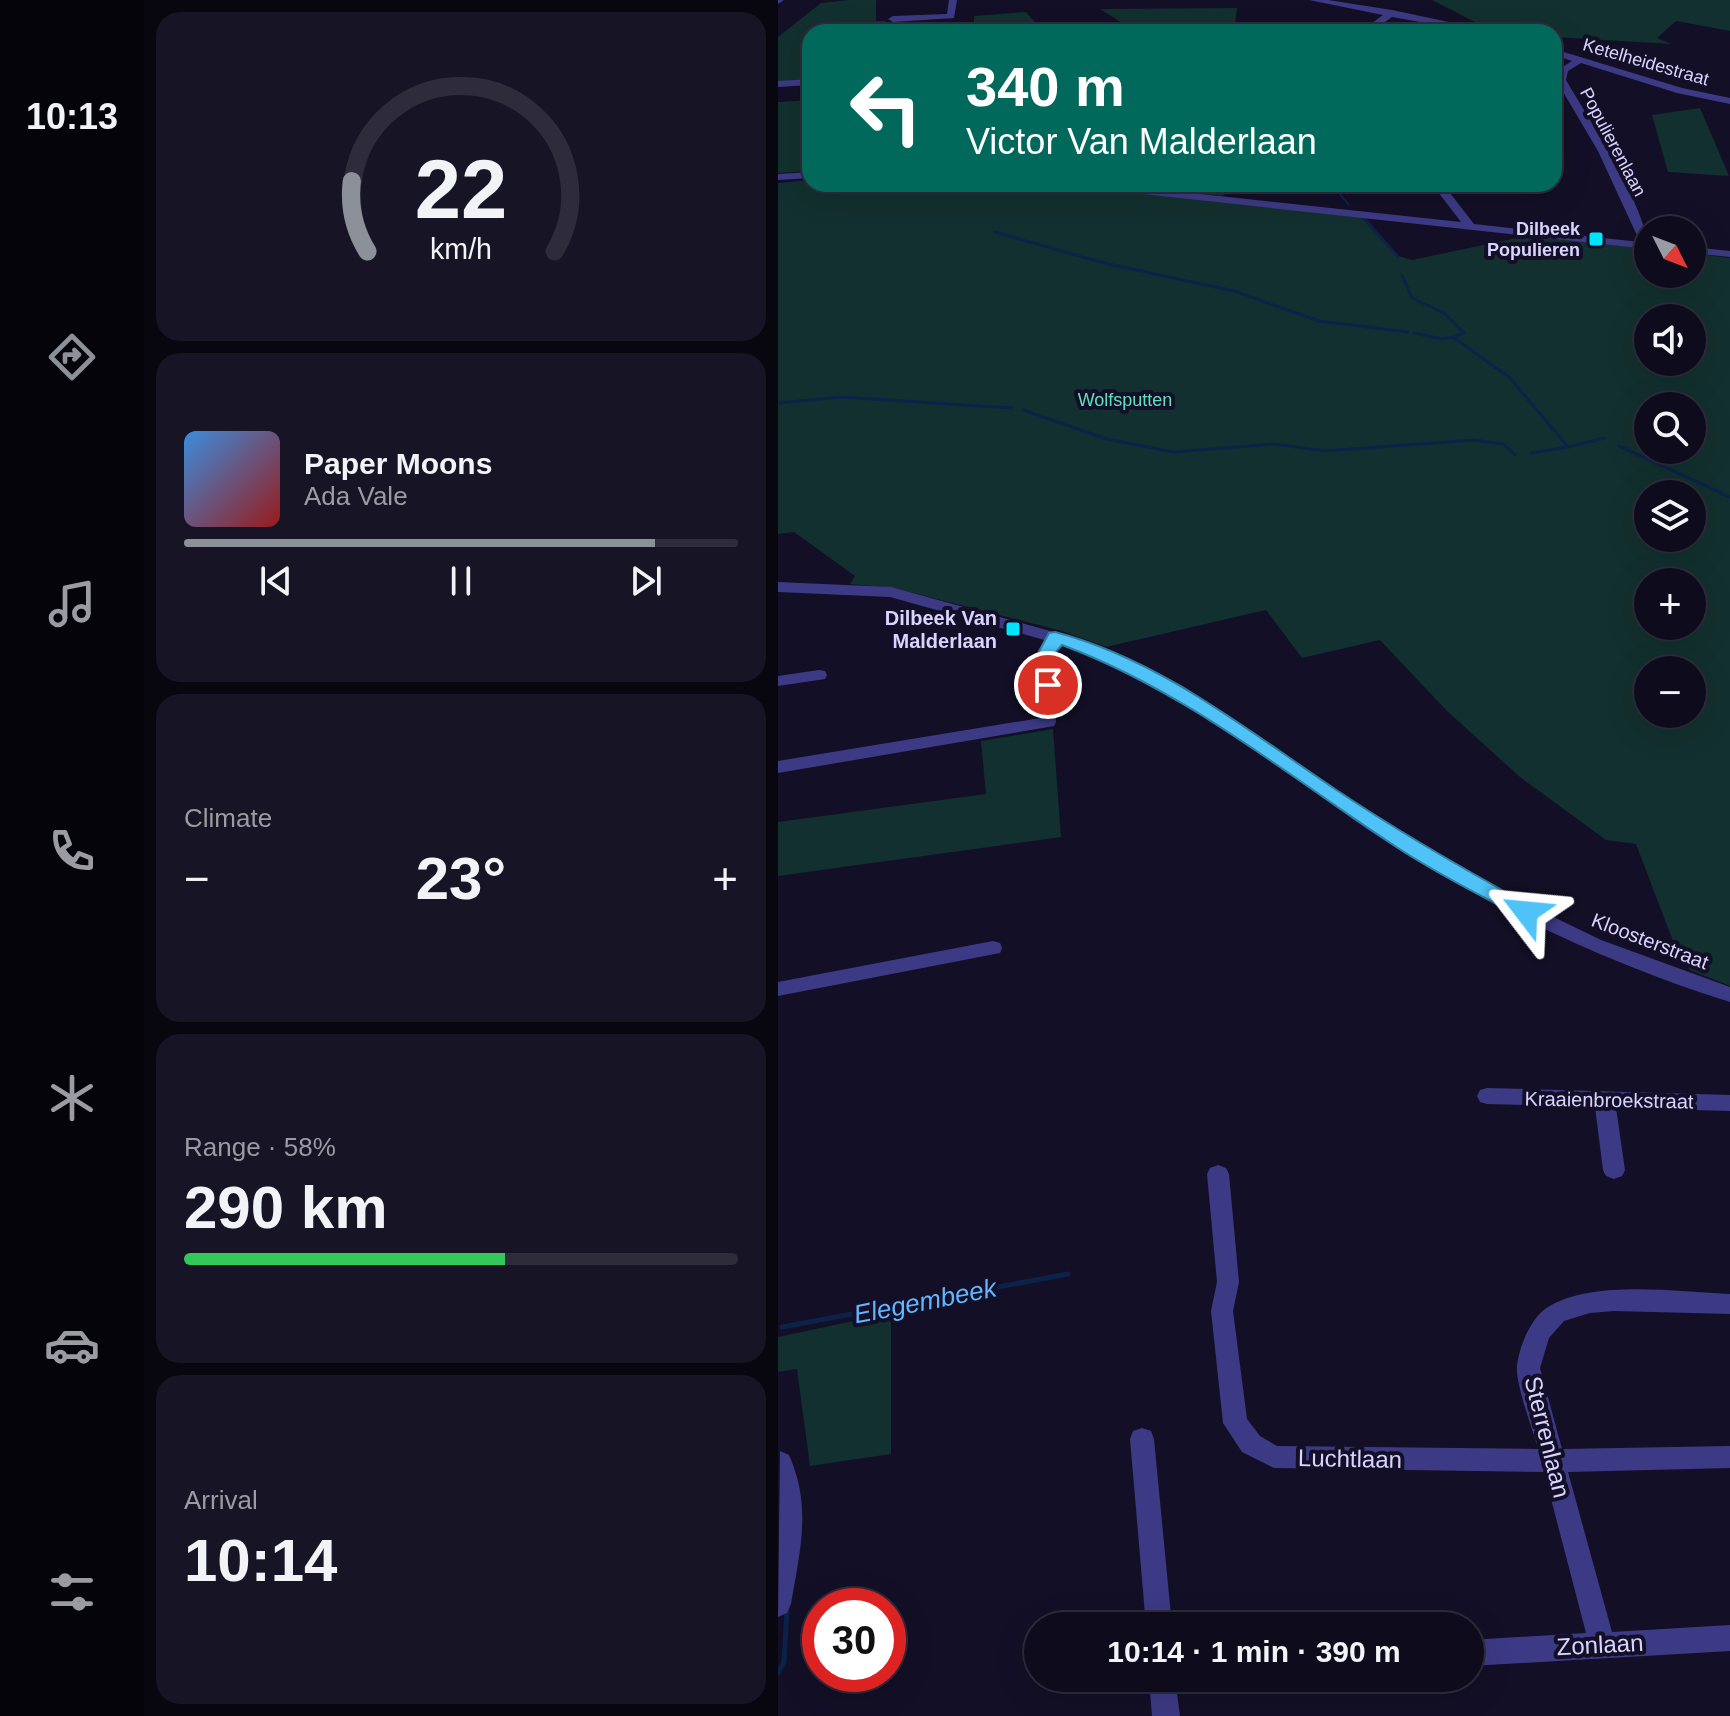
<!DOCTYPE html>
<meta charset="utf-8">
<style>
body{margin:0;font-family:Helvetica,sans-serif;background:#171425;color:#f1f3f6;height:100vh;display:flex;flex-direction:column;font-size:30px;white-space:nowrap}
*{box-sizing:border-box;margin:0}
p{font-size:26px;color:#9b9ba3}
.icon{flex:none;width:44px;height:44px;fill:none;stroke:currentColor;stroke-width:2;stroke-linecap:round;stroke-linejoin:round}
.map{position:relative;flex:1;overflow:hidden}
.panel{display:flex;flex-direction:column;gap:12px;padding:12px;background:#08060f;width:634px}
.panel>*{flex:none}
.guide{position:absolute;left:24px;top:24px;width:760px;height:168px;border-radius:24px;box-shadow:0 8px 32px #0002,0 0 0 2px #2e2b3b;background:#00695c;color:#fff;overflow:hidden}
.needle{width:52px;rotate:132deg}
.tools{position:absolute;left:856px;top:216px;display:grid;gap:16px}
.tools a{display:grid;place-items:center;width:72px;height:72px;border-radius:50%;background:#0e0b1c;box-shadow:0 8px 32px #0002,0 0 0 2px #2e2b3b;font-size:40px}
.speed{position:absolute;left:24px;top:1588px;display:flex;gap:16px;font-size:40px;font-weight:700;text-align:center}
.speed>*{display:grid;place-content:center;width:104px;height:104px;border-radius:50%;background:#0e0b1c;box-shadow:0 8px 32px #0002,0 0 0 2px #2e2b3b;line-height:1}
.speed .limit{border:12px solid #d22;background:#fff;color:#111}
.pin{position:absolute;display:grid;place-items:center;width:68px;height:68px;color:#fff;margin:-34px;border:4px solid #fff;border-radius:50%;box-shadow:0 2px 8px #0007}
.me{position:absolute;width:88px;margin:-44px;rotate:299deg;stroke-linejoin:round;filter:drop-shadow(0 0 6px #0008)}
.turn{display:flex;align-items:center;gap:28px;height:168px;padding:0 32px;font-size:36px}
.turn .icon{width:104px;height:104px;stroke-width:2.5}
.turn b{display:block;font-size:56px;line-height:68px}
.big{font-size:60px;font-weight:700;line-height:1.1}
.panel .widget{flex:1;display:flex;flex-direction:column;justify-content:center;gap:12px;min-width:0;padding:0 28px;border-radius:24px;background:#171425}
.panel .dial{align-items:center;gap:0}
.dial svg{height:208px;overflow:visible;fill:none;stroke:#2e2b3b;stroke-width:7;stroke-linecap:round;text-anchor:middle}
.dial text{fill:#f1f3f6;stroke:none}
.song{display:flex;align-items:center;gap:24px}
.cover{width:96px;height:96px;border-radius:12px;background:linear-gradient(135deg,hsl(210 70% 55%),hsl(0 70% 35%))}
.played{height:8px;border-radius:4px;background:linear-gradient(90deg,#8c9099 85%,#2e2b3b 85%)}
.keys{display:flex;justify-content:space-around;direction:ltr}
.heat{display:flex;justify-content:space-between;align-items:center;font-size:44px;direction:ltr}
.charge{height:12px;border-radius:6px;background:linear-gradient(90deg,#34c759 58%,#2e2b3b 0)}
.trip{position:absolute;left:246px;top:1612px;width:460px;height:80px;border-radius:40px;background:#0e0b1c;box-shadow:0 8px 32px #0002,0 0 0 2px #2e2b3b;font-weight:700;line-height:80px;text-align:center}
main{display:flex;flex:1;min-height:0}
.menu{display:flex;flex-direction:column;width:144px;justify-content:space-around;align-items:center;background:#06040b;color:#9b9ba3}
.menu .icon{width:56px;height:56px}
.menu .current{color:#8c9099}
.menu b{font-size:36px;color:#f1f3f6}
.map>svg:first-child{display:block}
.green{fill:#12302f;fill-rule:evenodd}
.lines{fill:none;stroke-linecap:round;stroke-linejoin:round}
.stream-far2{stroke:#0c2248;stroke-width:2}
.stream-far1{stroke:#0c2248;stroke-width:3}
.stream{stroke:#0c2248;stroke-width:5}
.minor{fill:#3d3a85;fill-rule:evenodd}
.route{fill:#4fc3f7;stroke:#337fa1;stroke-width:2}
.poi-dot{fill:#00e5ff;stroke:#130f26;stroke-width:3}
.labels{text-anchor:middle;stroke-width:8;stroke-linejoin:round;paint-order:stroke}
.far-street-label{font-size:18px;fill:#d9d4ff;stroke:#130f26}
.far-poi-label{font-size:18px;font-weight:bold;fill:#d9d4ff;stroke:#130f26;text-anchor:end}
.far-park-label{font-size:18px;fill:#5fe0c0;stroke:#130f26}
.poi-label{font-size:20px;font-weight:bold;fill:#d9d4ff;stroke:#130f26;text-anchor:end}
.street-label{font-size:20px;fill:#d9d4ff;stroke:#130f26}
.near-street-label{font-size:24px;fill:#d9d4ff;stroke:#130f26}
.near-water-label{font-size:26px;font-style:italic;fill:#62b6ff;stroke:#130f26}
</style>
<main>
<nav class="menu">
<b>10:13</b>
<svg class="icon current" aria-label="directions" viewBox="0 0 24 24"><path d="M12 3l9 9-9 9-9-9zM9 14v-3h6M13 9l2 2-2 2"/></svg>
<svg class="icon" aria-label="music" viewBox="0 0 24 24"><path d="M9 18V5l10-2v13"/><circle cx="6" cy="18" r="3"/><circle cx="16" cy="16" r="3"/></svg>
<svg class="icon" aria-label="phone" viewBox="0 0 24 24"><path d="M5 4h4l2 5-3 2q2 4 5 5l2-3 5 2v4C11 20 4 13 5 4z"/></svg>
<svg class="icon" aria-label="climate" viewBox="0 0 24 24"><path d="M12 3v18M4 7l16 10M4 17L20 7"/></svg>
<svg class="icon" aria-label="car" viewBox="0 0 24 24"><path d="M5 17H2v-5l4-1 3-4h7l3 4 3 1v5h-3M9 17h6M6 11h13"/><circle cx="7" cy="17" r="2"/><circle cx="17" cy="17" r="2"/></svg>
<svg class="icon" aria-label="filters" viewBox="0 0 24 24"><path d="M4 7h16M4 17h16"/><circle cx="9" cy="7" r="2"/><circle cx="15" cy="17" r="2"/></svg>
</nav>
<section class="panel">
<div class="widget dial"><svg viewBox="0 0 100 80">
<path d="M14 69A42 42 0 1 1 86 69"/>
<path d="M14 69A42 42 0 0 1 8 42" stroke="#8c9099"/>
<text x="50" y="56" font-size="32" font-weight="700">22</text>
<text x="50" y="72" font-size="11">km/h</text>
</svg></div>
<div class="widget">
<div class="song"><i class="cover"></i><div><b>Paper Moons</b><p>Ada Vale</p></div></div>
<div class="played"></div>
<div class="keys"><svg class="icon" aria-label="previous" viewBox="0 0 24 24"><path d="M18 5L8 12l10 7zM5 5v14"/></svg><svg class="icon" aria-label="pause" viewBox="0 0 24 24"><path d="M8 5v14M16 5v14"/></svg><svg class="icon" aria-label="next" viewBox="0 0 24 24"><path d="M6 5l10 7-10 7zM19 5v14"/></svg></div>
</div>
<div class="widget"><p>Climate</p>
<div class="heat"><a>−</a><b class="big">23°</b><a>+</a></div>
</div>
<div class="widget"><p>Range · 58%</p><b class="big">290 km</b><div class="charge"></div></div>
<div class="widget"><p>Arrival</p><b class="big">10:14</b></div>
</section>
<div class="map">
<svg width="952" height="1716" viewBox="0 0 952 1716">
<rect width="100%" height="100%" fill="#130f26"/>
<g class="green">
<polygon points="72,0 98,0 98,21 107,21 106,32 32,32 32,81 0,83 0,37 43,3"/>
<polygon points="654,0 952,0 952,31 898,21 879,38 893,44 776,37 776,32 716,32"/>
<polygon points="459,8 456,32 351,32 355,30 322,9"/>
<polygon points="248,12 266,32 196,32 196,16"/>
<polygon points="32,100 32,112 23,113 23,133 32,133 32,171 0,173 0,102"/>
<polygon points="922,108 951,176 890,172 874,115"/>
<path d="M 32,180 L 32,184 L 278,184 L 583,217 L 618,255 L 634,260 L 753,235 L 870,249 L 870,274 L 914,274 L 914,253 L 952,258 L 952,986 L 912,970 L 901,957 L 858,844 L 828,840 L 742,777 L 669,711 L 602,640 L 524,658 L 488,610 L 328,647 L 284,631 L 116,588 L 72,584 L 77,576 L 16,532 L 0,534 L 0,183 ZM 870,318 L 914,318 L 914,362 L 870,362 ZM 870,406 L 914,406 L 914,450 L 870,450 ZM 870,494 L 914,494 L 914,538 L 870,538 ZM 870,582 L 914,582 L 914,626 L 870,626 ZM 870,670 L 914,670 L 914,714 L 870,714 Z"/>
<polygon points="318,184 456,184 445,196"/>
<polygon points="275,729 283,837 0,876 0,822 208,794 203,741"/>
<polygon points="113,1313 113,1454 32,1466 19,1369 0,1372 0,1337"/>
</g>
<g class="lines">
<polyline class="stream-far2" points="553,184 571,205"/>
<g class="stream-far1">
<polyline points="585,217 620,257"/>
<polyline points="217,232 326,263 456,291 541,321 630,332"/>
<polyline points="624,275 634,298 666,313 686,333 675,337 731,377 790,447 826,438"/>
<polyline points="636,333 664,339 675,337"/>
<polyline points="0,403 64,397 234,408"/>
<polyline points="245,410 329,439 395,452 496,444 547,451 696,440 725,444 737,455"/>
<polyline points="841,446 952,497"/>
<polyline points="753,453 790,447"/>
</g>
<g class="stream">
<polyline points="4,1327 290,1274"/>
<polyline points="0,1673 6,1662 9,1610"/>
</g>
<g class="minor">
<polygon points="0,0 6,0 0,4"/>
<polygon points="171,0 179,0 176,18 115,22 110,19 115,16 169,14"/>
<polygon points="531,0 550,0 614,10 718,32 698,32 614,17 593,32 582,32 605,15"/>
<path d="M 776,49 L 904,88 L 952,98 L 952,104 L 899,93 L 803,63 L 790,71 L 788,80 C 810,118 870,209 870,249 L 300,187 L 295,184 L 330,184 L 683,222 L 654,184 L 665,184 L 696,224 L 862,242 L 820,151 L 778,80 L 783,68 L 794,61 L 776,55 Z"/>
<polygon points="32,79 32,85 0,87 0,81"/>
<polygon points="32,172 32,178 0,180 0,174"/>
<polygon points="914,247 952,251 952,257 914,253"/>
<path d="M 0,582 L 113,587 L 283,634 L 350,658 L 405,686 L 635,842 L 755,907 L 823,940 L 952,987 L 952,1002 C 837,966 726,914 623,851 C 528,792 442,713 340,665 C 322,657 302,651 283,645 L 275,655 L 278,722 L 276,726 L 0,773 L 0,761 L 262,718 L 259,655 L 270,641 L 112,597 L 0,592 Z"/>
<polygon points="41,670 47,671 49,675 47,679 0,686 0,676"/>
<polygon points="215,941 222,943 224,948 222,953 0,996 0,982"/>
<polygon points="709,1088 952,1095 952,1111 838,1108 847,1170 844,1176 836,1179 828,1176 825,1170 817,1107 709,1104 702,1102 699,1096 702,1090"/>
<path d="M 440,1165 L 448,1168 L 451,1174 L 461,1282 L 455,1311 L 469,1419 L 482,1436 L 499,1446 L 760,1449 C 755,1430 737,1383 739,1366 C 741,1347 753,1317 770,1307 C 815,1279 900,1292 952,1294 L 952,1314 L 836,1311 L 812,1313 L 786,1321 L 771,1338 L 762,1368 L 784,1449 L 952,1446 L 952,1468 L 790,1472 L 834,1632 L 952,1625 L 952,1651 L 692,1666 L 692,1640 L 808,1633 L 766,1472 L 496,1468 L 464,1452 L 445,1423 L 433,1311 L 439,1282 L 429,1174 L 432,1168 Z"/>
<polygon points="364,1428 373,1431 376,1439 394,1626 368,1626 352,1439 355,1431"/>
<path d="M 2,1451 L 11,1455 C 34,1507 22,1550 13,1604 L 9,1613 L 0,1617 Z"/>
<polygon points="371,1678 397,1678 402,1716 374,1716"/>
</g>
</g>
<path class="route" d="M 277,632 C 381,659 469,730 557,789 C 621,832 687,870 755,907 L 755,917 L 742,917 C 701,894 659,874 620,848 C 510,776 408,691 284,645 L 275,655 L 278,685 L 270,690 L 264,689 L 259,655 L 271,633 Z"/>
<g class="poi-dot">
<rect x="810" y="231" width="16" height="16" rx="4"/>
<rect x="227" y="621" width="16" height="16" rx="4"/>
</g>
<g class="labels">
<g class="far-street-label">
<text transform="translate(868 62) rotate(16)" y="6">Ketelheidestraat</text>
<text transform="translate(835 142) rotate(62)" y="6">Populierenlaan</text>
</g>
<g class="far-poi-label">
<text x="802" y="235">Dilbeek<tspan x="802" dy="21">Populieren</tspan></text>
</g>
<g class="far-park-label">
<text x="347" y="406">Wolfsputten</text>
</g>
<g class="poi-label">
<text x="219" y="625">Dilbeek Van<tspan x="219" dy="23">Malderlaan</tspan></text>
</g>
<g class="street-label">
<text transform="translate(872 941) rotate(21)" y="7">Kloosterstraat</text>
<text transform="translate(831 1100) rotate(1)" y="7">Kraaienbroekstraat</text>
</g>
<g class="near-street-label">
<text transform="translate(769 1437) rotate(76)" y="8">Sterrenlaan</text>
<text transform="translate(572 1459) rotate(1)" y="8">Luchtlaan</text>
<text transform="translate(822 1645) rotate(-3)" y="8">Zonlaan</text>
</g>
<g class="near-water-label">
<text transform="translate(147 1301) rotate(-11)" y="9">Elegembeek</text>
</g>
</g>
</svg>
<div class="tools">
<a><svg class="needle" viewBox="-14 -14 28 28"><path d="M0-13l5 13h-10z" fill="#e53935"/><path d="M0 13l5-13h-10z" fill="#9b9ba3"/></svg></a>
<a><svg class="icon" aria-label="sound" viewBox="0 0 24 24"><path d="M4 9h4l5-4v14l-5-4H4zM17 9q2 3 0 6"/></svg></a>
<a><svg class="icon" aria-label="search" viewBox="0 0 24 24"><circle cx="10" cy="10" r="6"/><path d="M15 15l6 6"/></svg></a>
<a><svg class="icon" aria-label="layers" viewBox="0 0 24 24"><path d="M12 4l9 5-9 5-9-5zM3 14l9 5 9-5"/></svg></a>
<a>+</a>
<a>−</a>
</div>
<div class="speed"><div class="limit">30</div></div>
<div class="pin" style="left:270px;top:685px;background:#d93025"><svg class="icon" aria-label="arrive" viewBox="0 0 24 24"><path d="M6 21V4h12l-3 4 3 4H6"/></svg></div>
<svg class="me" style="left:748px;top:912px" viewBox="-20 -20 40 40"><path d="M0-17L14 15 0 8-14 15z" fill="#4fc3f7" stroke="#fff" stroke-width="4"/></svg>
<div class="trip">10:14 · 1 min · 390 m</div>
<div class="guide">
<div class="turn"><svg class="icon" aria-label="left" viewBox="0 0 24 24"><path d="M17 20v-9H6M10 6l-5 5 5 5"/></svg><div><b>340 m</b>Victor Van Malderlaan</div></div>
</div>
</div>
</main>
